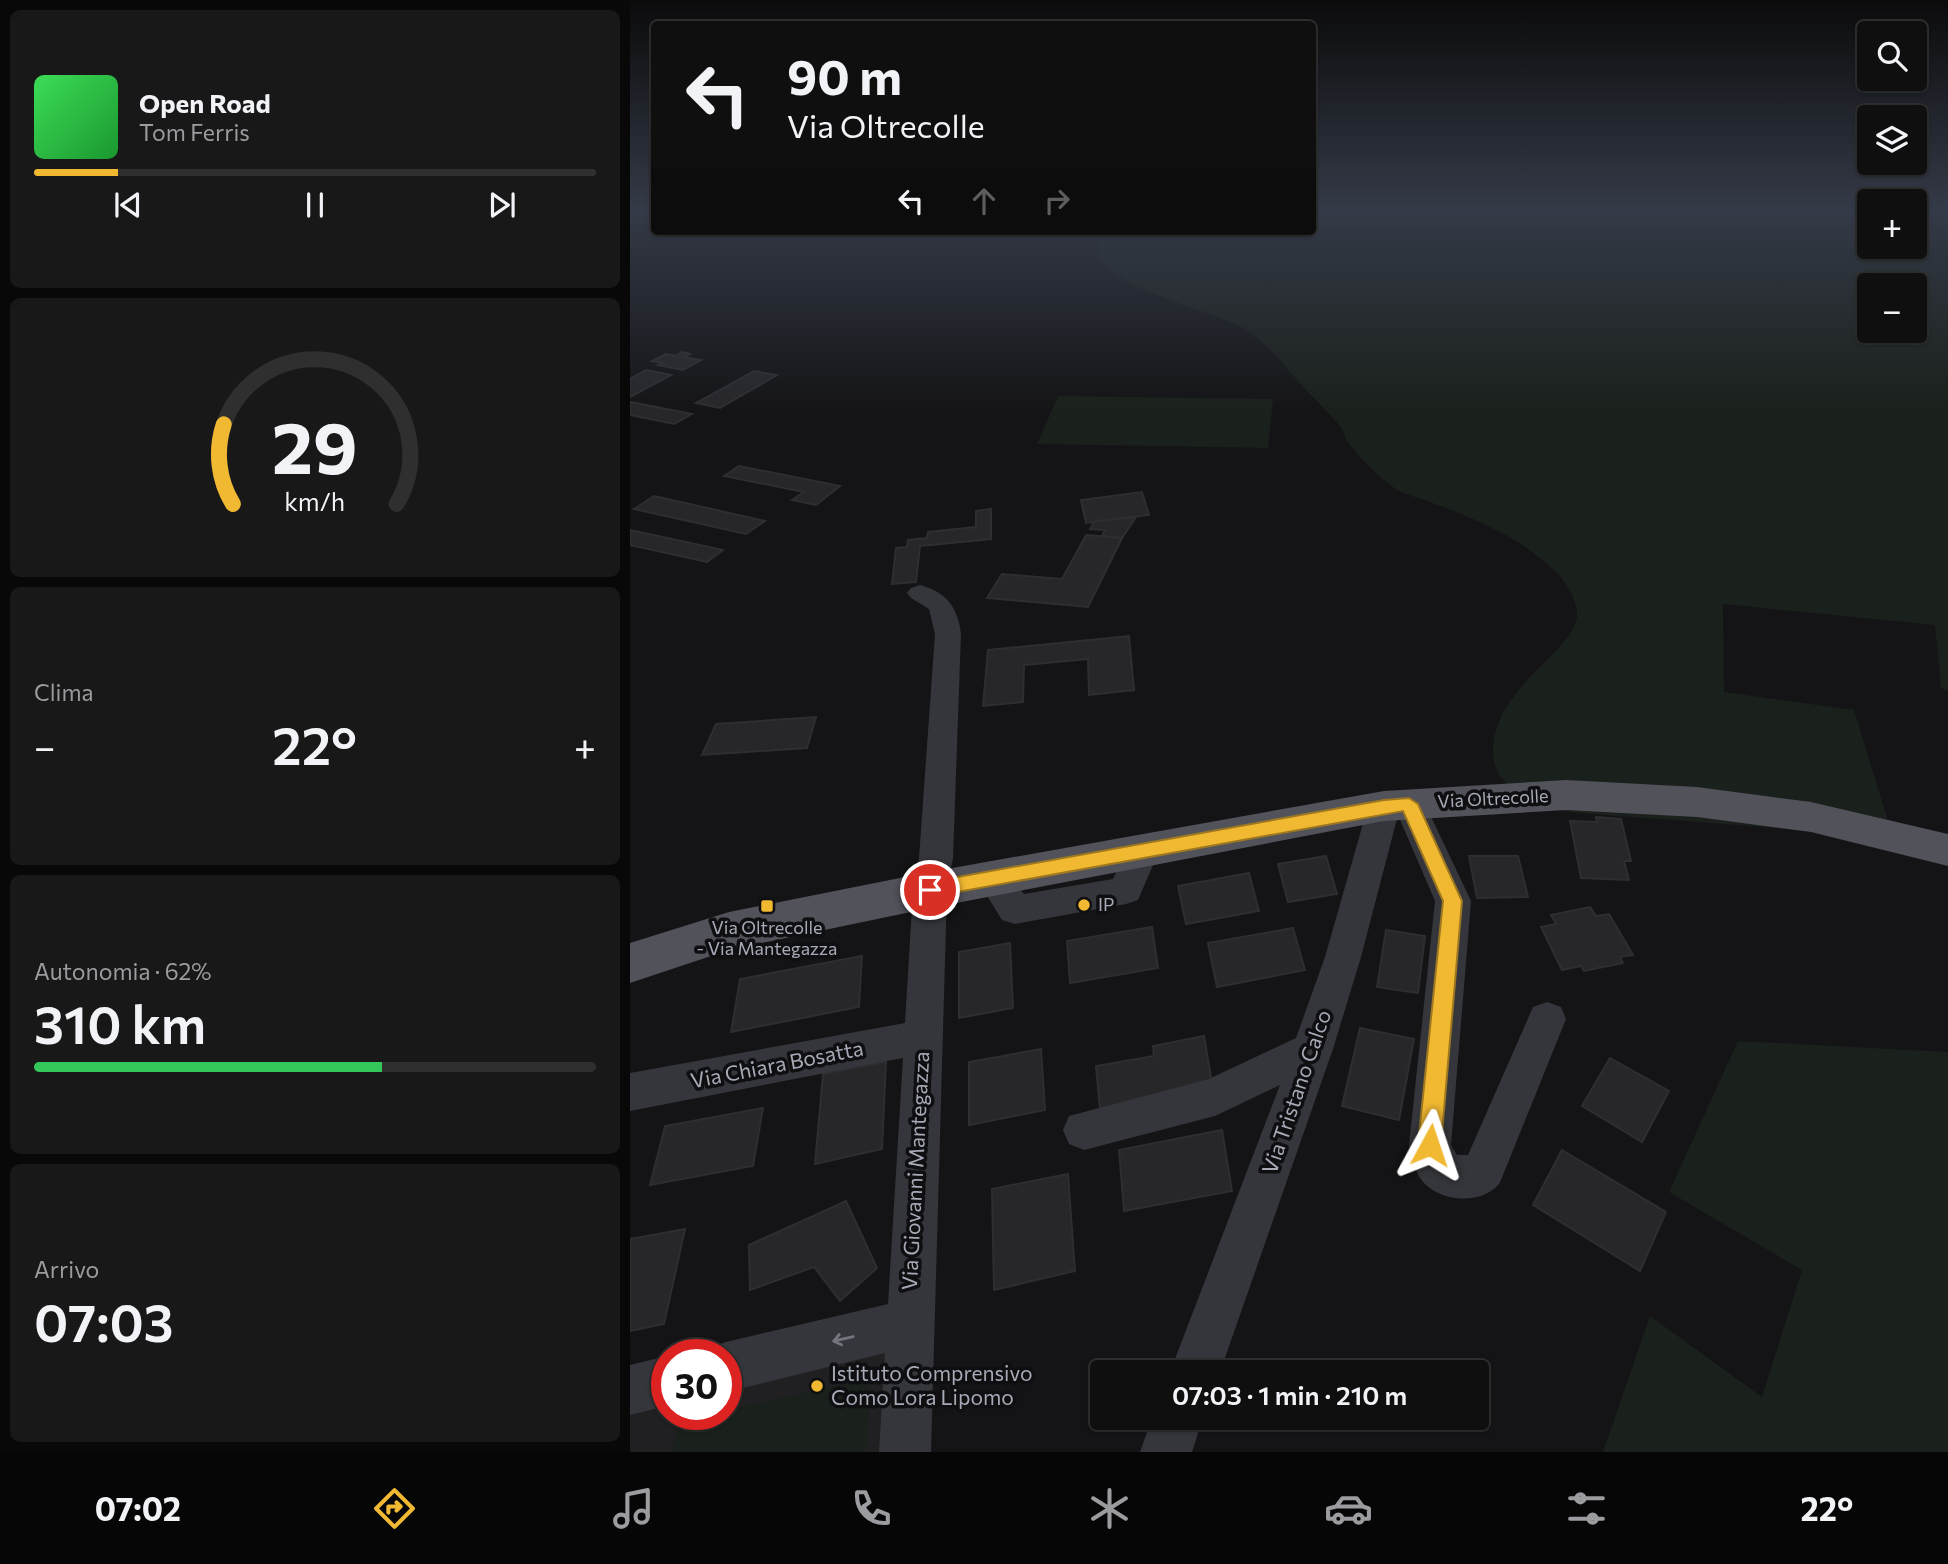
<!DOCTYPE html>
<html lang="it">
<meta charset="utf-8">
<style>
body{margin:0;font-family:Commissioner,sans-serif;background:#181819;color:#f1f3f6;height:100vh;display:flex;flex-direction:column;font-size:26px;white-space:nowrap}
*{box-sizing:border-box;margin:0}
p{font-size:23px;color:#9b9c9f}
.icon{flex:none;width:38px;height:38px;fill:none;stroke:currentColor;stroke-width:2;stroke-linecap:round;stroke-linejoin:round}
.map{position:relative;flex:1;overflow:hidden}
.details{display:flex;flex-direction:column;gap:10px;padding:10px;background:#080809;width:630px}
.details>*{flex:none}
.top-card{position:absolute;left:21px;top:21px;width:665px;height:214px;border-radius:7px;box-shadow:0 2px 5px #0004,0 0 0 2px #2f2f30;background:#0f0f10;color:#f1f3f6;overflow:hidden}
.buttons{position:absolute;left:1227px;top:21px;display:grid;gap:14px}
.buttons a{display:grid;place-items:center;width:70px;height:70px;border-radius:7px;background:#0f0f10;box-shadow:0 2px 5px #0004,0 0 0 2px #2f2f30;font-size:35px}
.speed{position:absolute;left:21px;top:1339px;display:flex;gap:14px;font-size:35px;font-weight:700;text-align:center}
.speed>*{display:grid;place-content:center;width:91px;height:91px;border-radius:50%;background:#0f0f10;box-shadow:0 2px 5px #0004,0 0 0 2px #2f2f30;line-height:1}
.speed .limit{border:10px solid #d22;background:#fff;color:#111}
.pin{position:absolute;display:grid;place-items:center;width:60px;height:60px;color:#fff;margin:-30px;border:4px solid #fff;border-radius:50%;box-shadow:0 2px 7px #0007}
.me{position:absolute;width:77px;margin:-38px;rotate:5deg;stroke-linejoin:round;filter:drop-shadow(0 0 5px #0008)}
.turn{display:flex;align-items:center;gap:24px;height:147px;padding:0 21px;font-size:32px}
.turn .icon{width:91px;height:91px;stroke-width:2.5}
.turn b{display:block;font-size:49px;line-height:60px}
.lanes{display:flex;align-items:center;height:66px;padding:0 21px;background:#0003;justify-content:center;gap:35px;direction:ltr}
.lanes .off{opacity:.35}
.big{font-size:52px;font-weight:600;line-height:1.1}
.details .widget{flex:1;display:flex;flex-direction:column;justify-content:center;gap:10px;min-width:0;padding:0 24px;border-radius:10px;background:#181819}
.details .dial{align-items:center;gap:0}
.dial svg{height:182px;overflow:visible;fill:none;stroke:#2f2f30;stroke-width:7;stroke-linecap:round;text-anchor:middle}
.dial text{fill:#f1f3f6;stroke:none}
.song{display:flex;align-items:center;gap:21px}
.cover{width:84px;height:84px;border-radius:10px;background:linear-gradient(135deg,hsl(130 70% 55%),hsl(130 70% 35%))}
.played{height:7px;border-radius:4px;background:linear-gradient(90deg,#f1b831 15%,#2f2f30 15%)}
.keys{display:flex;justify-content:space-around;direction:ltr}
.heat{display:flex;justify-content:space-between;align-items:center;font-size:38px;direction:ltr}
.charge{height:10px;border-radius:5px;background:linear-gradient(90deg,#34c759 62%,#2f2f30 0)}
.trip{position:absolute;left:460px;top:1360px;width:399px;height:70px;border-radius:7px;background:#0f0f10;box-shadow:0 2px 5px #0004,0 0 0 2px #2f2f30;font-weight:600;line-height:70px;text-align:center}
.menu{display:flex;height:112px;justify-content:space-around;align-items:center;background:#060606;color:#9b9c9f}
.menu .icon{width:49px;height:49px}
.menu .on{color:#f1b831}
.menu b{font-size:32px;color:#f1f3f6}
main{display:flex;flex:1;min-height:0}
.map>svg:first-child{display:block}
.built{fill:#202023}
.green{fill:#1a201b;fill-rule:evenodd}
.building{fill:#27272a;stroke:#2e2e32;stroke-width:2}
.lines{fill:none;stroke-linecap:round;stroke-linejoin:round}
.minor{fill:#35363b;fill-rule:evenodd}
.major{fill:#51525a;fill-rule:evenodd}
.oneway{stroke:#73767f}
.route{fill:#f1b831;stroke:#9d7820;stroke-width:2}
.poi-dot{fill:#f1b831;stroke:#0f0f11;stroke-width:2.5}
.labels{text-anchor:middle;stroke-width:7;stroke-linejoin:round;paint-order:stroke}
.street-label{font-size:18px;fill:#a6aab6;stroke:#0f0f11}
.poi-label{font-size:18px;fill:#a6aab6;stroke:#0f0f11;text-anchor:start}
.near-street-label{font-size:21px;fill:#a6aab6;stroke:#0f0f11}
.near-poi-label{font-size:21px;fill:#a6aab6;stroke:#0f0f11;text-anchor:start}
</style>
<main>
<section class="details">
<div class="widget">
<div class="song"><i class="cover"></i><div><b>Open Road</b><p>Tom Ferris</p></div></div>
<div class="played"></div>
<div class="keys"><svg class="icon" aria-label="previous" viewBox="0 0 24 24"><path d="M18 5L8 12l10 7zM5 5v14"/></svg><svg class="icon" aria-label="pause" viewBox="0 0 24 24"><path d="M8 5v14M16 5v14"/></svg><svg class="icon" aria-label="next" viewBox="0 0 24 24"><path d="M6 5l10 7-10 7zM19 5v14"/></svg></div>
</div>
<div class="widget dial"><svg viewBox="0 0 100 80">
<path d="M14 69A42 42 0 1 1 86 69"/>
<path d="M14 69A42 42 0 0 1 10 34" stroke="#f1b831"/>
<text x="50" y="56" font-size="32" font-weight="700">29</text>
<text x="50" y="72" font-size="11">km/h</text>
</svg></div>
<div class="widget"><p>Clima</p>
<div class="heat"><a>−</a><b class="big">22°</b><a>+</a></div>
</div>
<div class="widget"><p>Autonomia · 62%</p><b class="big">310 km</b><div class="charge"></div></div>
<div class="widget"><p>Arrivo</p><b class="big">07:03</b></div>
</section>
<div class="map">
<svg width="1318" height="1452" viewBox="0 0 1318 1452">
<rect width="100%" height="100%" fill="#141416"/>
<polygon class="built" points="279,1323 275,1452 0,1452 0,1390 37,1381 37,1414 96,1414 96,1367"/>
<g class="green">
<path d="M 683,209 L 1239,209 L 1239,247 L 1284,247 L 1285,209 L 1318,209 L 1318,691 L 1311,688 L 1305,625 L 1093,604 L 1094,692 L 1224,710 L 1263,837 L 937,812 C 905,802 862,791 863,750 C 865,685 947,650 947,614 C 946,578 898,547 870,532 C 847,520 822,510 797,501 C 787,497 772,494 763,487 C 751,479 726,455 718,442 C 715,438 714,432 711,428 C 701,414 687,402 675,389 C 655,367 638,342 611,327 C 579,310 485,289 470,257 C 467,248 469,240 471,231 L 682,231 ZM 1239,285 L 1284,285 L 1284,331 L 1239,331 Z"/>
<polygon points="428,396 643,399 638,448 407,444"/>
<polygon points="1108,1041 1318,1052 1318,1452 973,1452 1020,1316 1132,1397 1172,1270 1039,1192"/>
<polygon points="241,1379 236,1452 42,1452 48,1421 79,1414 96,1414 96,1410"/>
</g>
<g class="building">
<polygon points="52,352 60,354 53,357 71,360 53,370 28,365 32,363 22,361 36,354 46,356"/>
<polygon points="16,370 41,375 0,397 0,379"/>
<polygon points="124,371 147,375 90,408 66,403"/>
<polygon points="0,402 1,402 62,414 44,424 0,415"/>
<polygon points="109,466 210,486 186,505 162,500 174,492 94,476"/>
<polygon points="512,492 519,515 456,523 451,500"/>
<polygon points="24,496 135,521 116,534 4,509"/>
<polygon points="361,509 361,539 290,546 286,582 262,584 266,548 277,547 278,540 297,538 298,532 346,527 346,511"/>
<polygon points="506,517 492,538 472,536 475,530 460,529 465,521"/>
<polygon points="0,530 93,550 77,562 0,545"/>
<polygon points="456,535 492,538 458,607 357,598 372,574 432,579"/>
<polygon points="499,636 504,690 459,695 458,659 394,665 393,702 353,706 358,650"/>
<polygon points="186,717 177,748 72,755 86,724"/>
<polygon points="966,817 991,819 1001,861 994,861 999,880 951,878 940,821 967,822"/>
<polygon points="696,856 707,894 658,902 648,864"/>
<polygon points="839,856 888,856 898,897 847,898"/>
<polygon points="619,873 629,911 556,924 548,886"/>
<polygon points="960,907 966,916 979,914 1003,955 990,957 993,963 954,971 951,966 932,970 911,927 926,924 921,915"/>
<polygon points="522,927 528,968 440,983 437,941"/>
<polygon points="663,928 675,970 587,987 578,943"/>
<polygon points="756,930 795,936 788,993 747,987"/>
<polygon points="380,943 383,1008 329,1018 329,952"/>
<polygon points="232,956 229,1007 101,1032 110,979"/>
<polygon points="730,1028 784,1039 769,1120 712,1106"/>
<polygon points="574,1036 583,1089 470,1110 466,1066 524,1056 523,1046"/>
<polygon points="411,1049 415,1110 339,1125 339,1062"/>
<polygon points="980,1058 1039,1091 1012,1142 952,1106"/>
<polygon points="256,1062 252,1149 185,1164 193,1074"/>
<polygon points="133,1108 123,1166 20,1185 35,1126"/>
<polygon points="592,1130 602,1191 494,1211 489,1150"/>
<polygon points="932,1150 1036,1212 1010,1271 903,1205"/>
<polygon points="438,1174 445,1271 364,1290 362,1189"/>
<polygon points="216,1201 247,1268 210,1301 184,1267 120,1290 119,1245"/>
<polygon points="55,1229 34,1324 0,1331 0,1239"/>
</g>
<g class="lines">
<g class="minor">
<path d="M 290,585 C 316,592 328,607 331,634 L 323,858 L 317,890 L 301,1452 L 249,1452 L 255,1353 L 96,1392 L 96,1354 L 76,1354 L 78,1349 L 96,1342 L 258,1304 L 273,1058 L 0,1111 L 0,1073 L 275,1023 L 283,890 L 289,858 L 305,634 L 299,609 L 281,598 L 277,593 L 281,588 Z"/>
<path d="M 779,792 L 790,796 L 795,804 L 841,901 L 821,1145 L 827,1155 L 838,1155 L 903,1007 L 917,1002 L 931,1007 L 936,1019 L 875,1170 C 873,1174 871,1182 868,1185 C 851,1204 814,1202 796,1185 C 786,1176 781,1158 779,1145 L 805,901 L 768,815 L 731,957 L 703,1049 L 590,1372 L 540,1372 L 650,1085 L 585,1116 L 454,1150 L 439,1144 L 433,1130 L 439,1116 L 579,1079 L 666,1038 L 695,957 L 738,806 L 743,798 L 754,794 L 766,799 Z"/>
<path d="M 512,838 L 524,842 L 529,851 L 508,900 L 496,904 L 385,924 L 372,920 L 346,878 L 351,869 C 377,860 380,876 394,894 L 483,879 L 500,842 Z"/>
<polygon points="37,1356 37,1406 0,1415 0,1365"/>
<polygon points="522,1418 573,1418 562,1452 510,1452"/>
</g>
<polygon class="major" points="936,780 1067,787 1181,802 1318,834 1318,866 1181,832 1067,817 936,810 754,821 300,908 99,950 0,983 0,943 99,912 300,872 754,791"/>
</g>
<defs><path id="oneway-shaft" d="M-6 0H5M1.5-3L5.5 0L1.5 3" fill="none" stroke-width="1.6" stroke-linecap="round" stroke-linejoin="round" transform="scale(1.75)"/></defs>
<use class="oneway" href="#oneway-shaft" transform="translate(213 1339) rotate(167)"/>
<linearGradient id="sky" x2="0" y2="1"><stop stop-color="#0b0b0c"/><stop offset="0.51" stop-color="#343a47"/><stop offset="1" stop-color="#343a47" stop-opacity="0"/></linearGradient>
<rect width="1318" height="412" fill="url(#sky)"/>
<polygon class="route" points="779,798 788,804 832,901 811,1145 808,1153 800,1156 792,1153 788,1145 813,901 773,811 300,897 293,895 291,890 293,885 300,882 754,800"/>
<g class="poi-dot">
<circle cx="454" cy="905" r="7"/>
<rect x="130" y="899" width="14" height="14" rx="3.5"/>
<circle cx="187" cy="1386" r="7"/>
</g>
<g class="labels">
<g class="street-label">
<text transform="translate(863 799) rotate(-3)" y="6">Via Oltrecolle</text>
</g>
<g class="poi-label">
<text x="468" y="911">IP</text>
<text x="137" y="934" text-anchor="middle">Via Oltrecolle<tspan x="137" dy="21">- Via Mantegazza</tspan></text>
</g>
<g class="near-street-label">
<text transform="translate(147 1065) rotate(-11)" y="7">Via Chiara Bosatta</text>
<text transform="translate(667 1092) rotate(-71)" y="7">Via Tristano Calco</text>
<text transform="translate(286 1171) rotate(-87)" y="7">Via Giovanni Mantegazza</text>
</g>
<g class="near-poi-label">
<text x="201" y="1381">Istituto Comprensivo<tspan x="201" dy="24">Como Lora Lipomo</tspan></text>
</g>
</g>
</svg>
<div class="buttons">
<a><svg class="icon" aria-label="search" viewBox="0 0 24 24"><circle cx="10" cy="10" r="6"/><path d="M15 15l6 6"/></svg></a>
<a><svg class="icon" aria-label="layers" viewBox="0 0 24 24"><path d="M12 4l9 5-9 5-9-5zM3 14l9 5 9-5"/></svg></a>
<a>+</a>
<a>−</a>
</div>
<div class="speed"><div class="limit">30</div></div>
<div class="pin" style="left:300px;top:890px;background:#d93025"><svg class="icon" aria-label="arrive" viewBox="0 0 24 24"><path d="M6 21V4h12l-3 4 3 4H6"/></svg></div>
<svg class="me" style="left:800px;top:1145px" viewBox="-20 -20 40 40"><path d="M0-17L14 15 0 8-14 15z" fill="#f1b831" stroke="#fff" stroke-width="4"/></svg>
<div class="trip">07:03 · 1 min · 210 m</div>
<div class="top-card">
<div class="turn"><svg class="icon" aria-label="left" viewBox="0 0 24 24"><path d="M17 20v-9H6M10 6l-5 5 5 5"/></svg><div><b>90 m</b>Via Oltrecolle</div></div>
<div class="lanes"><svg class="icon" aria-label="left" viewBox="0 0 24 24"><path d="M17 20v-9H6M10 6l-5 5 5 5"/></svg><svg class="icon off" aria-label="ahead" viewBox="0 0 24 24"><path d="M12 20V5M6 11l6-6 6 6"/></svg><svg class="icon off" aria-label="right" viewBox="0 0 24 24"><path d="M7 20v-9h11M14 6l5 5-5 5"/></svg></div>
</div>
</div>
</main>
<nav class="menu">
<b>07:02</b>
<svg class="icon on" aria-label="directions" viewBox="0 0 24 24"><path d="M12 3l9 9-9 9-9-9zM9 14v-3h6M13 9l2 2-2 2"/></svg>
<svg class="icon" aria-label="music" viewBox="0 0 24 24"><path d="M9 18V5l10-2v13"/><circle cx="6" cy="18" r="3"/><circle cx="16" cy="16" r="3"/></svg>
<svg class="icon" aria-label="phone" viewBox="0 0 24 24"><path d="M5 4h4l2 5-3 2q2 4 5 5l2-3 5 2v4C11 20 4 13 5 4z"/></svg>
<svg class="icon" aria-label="climate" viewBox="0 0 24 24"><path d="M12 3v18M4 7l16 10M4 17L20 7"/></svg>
<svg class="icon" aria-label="car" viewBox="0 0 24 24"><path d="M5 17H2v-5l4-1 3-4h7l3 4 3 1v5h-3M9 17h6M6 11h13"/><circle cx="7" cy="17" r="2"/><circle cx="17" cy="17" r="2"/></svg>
<svg class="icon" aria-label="filters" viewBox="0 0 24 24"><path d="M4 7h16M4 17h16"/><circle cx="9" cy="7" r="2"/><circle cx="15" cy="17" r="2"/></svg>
<b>22°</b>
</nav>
